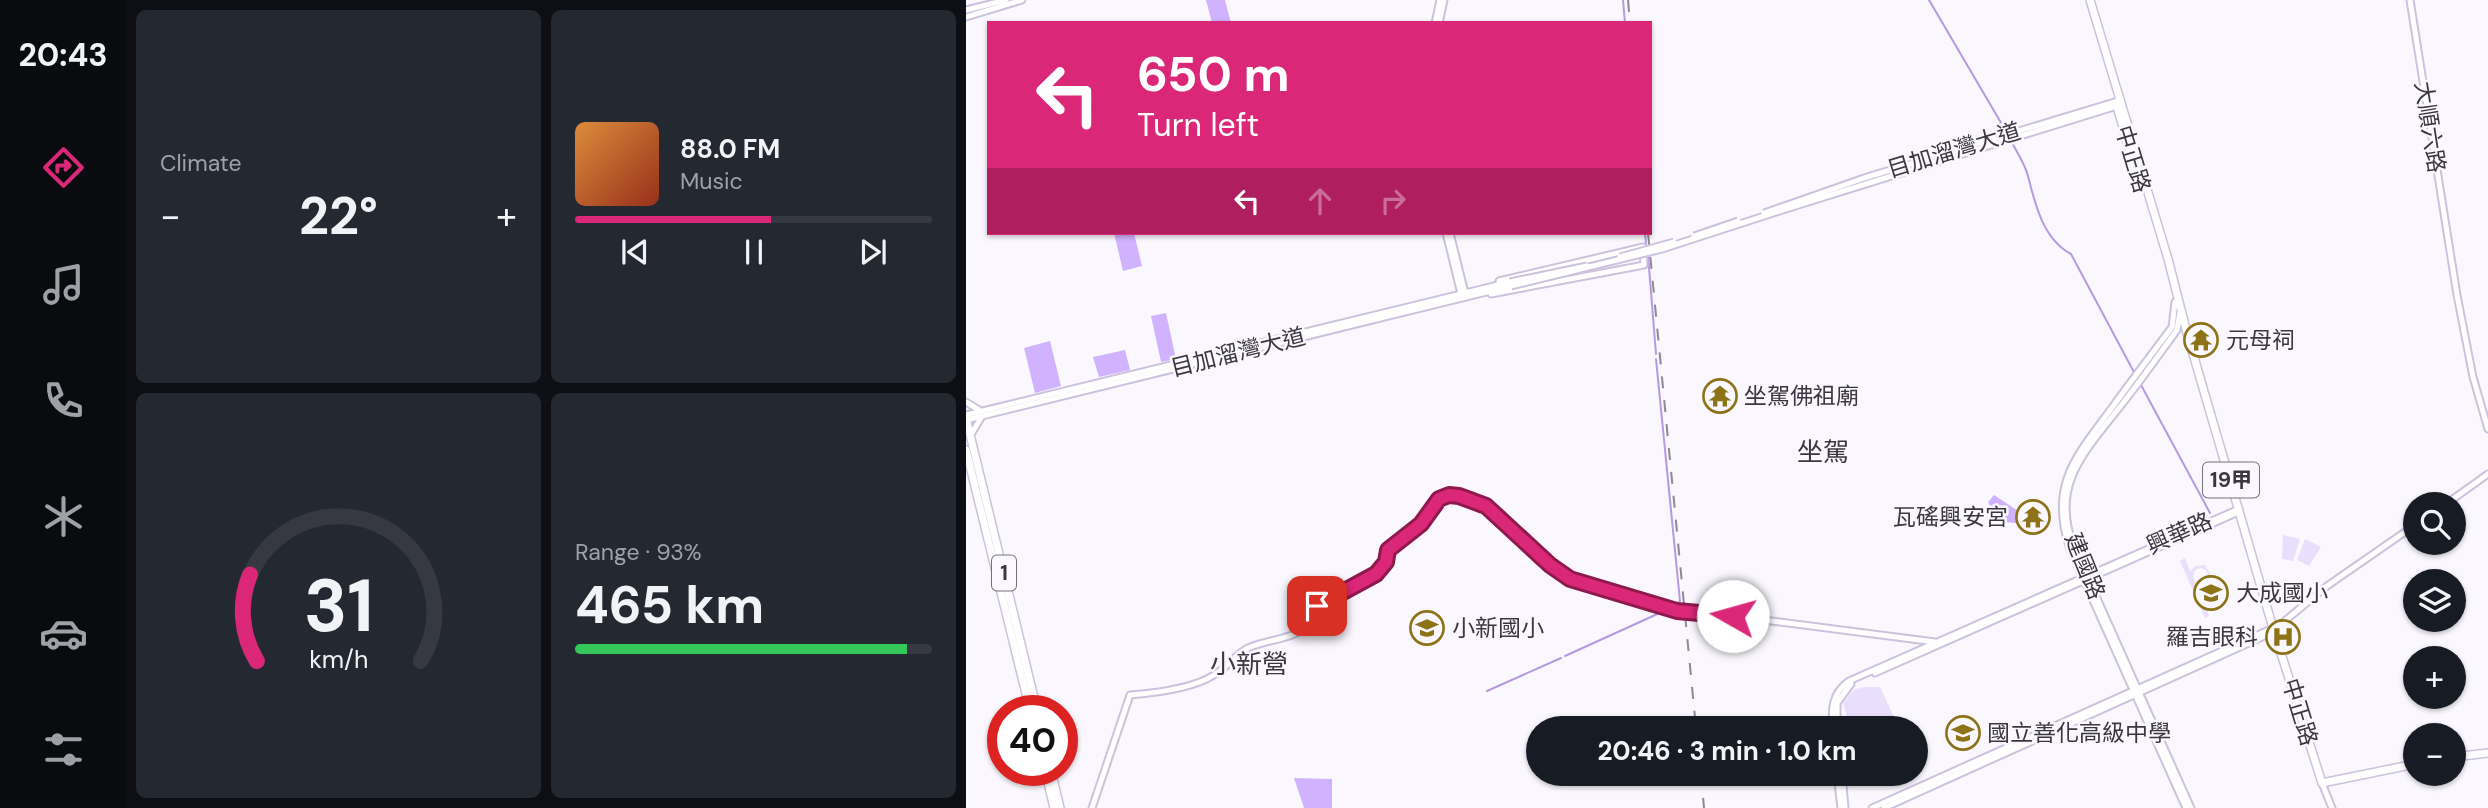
<!DOCTYPE html>
<meta charset="utf-8">
<style>
body{margin:0;font-family:"DM Sans","Noto Sans TC",sans-serif;background:#242831;color:#f1f3f6;height:100vh;display:flex;flex-direction:column;font-size:26px;white-space:nowrap}
*{box-sizing:border-box;margin:0}
p{font-size:23px;color:#9ea1a6}
.icon{flex:none;width:38px;height:38px;fill:none;stroke:currentColor;stroke-width:2;stroke-linecap:round;stroke-linejoin:round}
.map{position:relative;flex:1;overflow:hidden}
.details{display:flex;flex-direction:column;gap:10px;padding:10px;background:#0d0f14;width:840px}
.details>*{flex:none}
.hud{position:absolute;left:21px;top:21px;width:665px;height:214px;border-radius:0px;box-shadow:0 2px 5px #0004;background:#db2777;color:#fff;overflow:hidden}
.buttons{position:absolute;left:1437px;top:492px;display:grid;gap:14px}
.buttons a{display:grid;place-items:center;width:63px;height:63px;border-radius:50%;background:#171b24;box-shadow:0 2px 5px #0004;font-size:35px}
.speed{position:absolute;left:21px;top:695px;display:flex;gap:14px;font-size:35px;font-weight:700;text-align:center}
.speed>*{display:grid;place-content:center;width:91px;height:91px;border-radius:50%;background:#171b24;box-shadow:0 2px 5px #0004;line-height:1}
.speed .limit{border:10px solid #d22;background:#fff;color:#111}
.pin{position:absolute;display:grid;place-items:center;width:60px;height:60px;color:#fff;margin:-30px;border-radius:14px;box-shadow:0 4px 10px #0006}
.me{position:absolute;width:77px;margin:-38px;rotate:277deg;stroke-linejoin:round;filter:drop-shadow(0 0 5px #0008)}
.turn{display:flex;align-items:center;gap:24px;height:147px;padding:0 35px;font-size:32px}
.turn .icon{width:91px;height:91px;stroke-width:2.5}
.turn b{display:block;font-size:49px;line-height:60px}
.lanes{display:flex;align-items:center;height:66px;padding:0 35px;background:#0003;justify-content:center;gap:35px;direction:ltr}
.lanes .off{opacity:.35}
.big{font-size:52px;font-weight:700;line-height:1.1}
.details .widget{flex:1;display:flex;flex-direction:column;justify-content:center;gap:10px;min-width:0;padding:0 24px;border-radius:10px;background:#242831}
.details .dial{align-items:center;gap:0}
.dial svg{height:182px;overflow:visible;fill:none;stroke:#363941;stroke-width:7;stroke-linecap:round;text-anchor:middle}
.dial text{fill:#f1f3f6;stroke:none}
.song{display:flex;align-items:center;gap:21px}
.cover{width:84px;height:84px;border-radius:10px;background:linear-gradient(135deg,hsl(30 70% 55%),hsl(10 70% 35%))}
.played{height:7px;border-radius:4px;background:linear-gradient(90deg,#db2777 55%,#363941 55%)}
.keys{display:flex;justify-content:space-around;direction:ltr}
.heat{display:flex;justify-content:space-between;align-items:center;font-size:38px;direction:ltr}
.charge{height:10px;border-radius:5px;background:linear-gradient(90deg,#34c759 93%,#363941 0)}
.details .tiles{flex:1;display:grid;gap:10px;grid-template-columns:repeat(2,1fr)}
.trip{position:absolute;left:560px;top:716px;width:402px;height:70px;border-radius:35px;background:#171b24;box-shadow:0 2px 5px #0004;font-weight:700;line-height:70px;text-align:center}
main{display:flex;flex:1;min-height:0}
.tabs{display:flex;flex-direction:column;width:126px;justify-content:space-around;align-items:center;background:#090b0e;color:#9ea1a6}
.tabs .icon{width:49px;height:49px}
.tabs .selected{color:#db2777}
.tabs b{font-size:32px;color:#f1f3f6}
.map>svg:first-child{display:block}
.green{fill:#e9dffc;fill-rule:evenodd}
.forest{fill:#d0b2fe}
.lines{fill:none;stroke-linecap:round;stroke-linejoin:round}
.stream{stroke:#b699e3;stroke-width:2}
.secondary-casing{stroke:#ccc2dd;stroke-width:9}
.primary-casing{stroke:#ccc2dd;stroke-width:10}
.secondary{stroke:#fff;stroke-width:5}
.primary{stroke:#fff;stroke-width:7}
.rail{stroke:#8c8992;stroke-width:2;stroke-dasharray:12 12;stroke-linecap:butt}
.secondary-bridge-casing{stroke:#ccc2dd;stroke-width:9;stroke-linecap:butt}
.secondary-bridge{stroke:#fff;stroke-width:5}
.route-casing{stroke:#8e194d;stroke-width:18}
.route{stroke:#db2777;stroke-width:12}
.labels{text-anchor:middle;stroke-width:5;stroke-linejoin:round;paint-order:stroke}
.shield{fill:#faf8fe;stroke:#74717a;stroke-width:2}
.shield-label{font-size:21px;font-weight:bold;fill:#3b3742}
.street-label{font-size:23px;fill:#3b3742;stroke:#faf8fe}
.poi-label{font-size:23px;fill:#3b3742;stroke:#faf8fe;text-anchor:start}
.quarter-label{font-size:26px;fill:#3b3742;stroke:#faf8fe}
</style>
<main>
<nav class="tabs">
<b>20:43</b>
<svg class="icon selected" aria-label="directions" viewBox="0 0 24 24"><path d="M12 3l9 9-9 9-9-9zM9 14v-3h6M13 9l2 2-2 2"/></svg>
<svg class="icon" aria-label="music" viewBox="0 0 24 24"><path d="M9 18V5l10-2v13"/><circle cx="6" cy="18" r="3"/><circle cx="16" cy="16" r="3"/></svg>
<svg class="icon" aria-label="phone" viewBox="0 0 24 24"><path d="M5 4h4l2 5-3 2q2 4 5 5l2-3 5 2v4C11 20 4 13 5 4z"/></svg>
<svg class="icon" aria-label="climate" viewBox="0 0 24 24"><path d="M12 3v18M4 7l16 10M4 17L20 7"/></svg>
<svg class="icon" aria-label="car" viewBox="0 0 24 24"><path d="M5 17H2v-5l4-1 3-4h7l3 4 3 1v5h-3M9 17h6M6 11h13"/><circle cx="7" cy="17" r="2"/><circle cx="17" cy="17" r="2"/></svg>
<svg class="icon" aria-label="filters" viewBox="0 0 24 24"><path d="M4 7h16M4 17h16"/><circle cx="9" cy="7" r="2"/><circle cx="15" cy="17" r="2"/></svg>
</nav>
<section class="details">
<div class="tiles">
<div class="widget"><p>Climate</p>
<div class="heat"><a>−</a><b class="big">22°</b><a>+</a></div>
</div>
<div class="widget">
<div class="song"><i class="cover"></i><div><b>88.0 FM</b><p>Music</p></div></div>
<div class="played"></div>
<div class="keys"><svg class="icon" aria-label="previous" viewBox="0 0 24 24"><path d="M18 5L8 12l10 7zM5 5v14"/></svg><svg class="icon" aria-label="pause" viewBox="0 0 24 24"><path d="M8 5v14M16 5v14"/></svg><svg class="icon" aria-label="next" viewBox="0 0 24 24"><path d="M6 5l10 7-10 7zM19 5v14"/></svg></div>
</div>
<div class="widget dial"><svg viewBox="0 0 100 80">
<path d="M14 69A42 42 0 1 1 86 69"/>
<path d="M14 69A42 42 0 0 1 11 31" stroke="#db2777"/>
<text x="50" y="56" font-size="32" font-weight="700">31</text>
<text x="50" y="72" font-size="11">km/h</text>
</svg></div>
<div class="widget"><p>Range · 93%</p><b class="big">465 km</b><div class="charge"></div></div>
</div>
</section>
<div class="map">
<svg width="1522" height="808" viewBox="0 0 1522 808">
<rect width="100%" height="100%" fill="#faf8fe"/>
<g class="green">
<polygon points="1317,535 1334,539 1327,561 1316,559"/>
<polygon points="1339,539 1355,547 1343,566 1331,560"/>
<path d="M 1219,558 L 1224,571 L 1230,566 L 1239,565 L 1254,593 L 1253,604 L 1240,607 L 1243,616 L 1239,618 L 1214,561 ZM 1235,568 L 1240,570 L 1251,600 L 1246,604 L 1237,601 L 1227,577 L 1229,570 Z"/>
<polygon points="900,687 914,687 933,728 884,728 877,703 889,689"/>
</g>
<g class="forest">
<polygon points="240,0 259,0 265,23 246,23"/>
<polygon points="148,233 168,233 176,266 157,271"/>
<polygon points="200,313 210,359 195,362 185,316"/>
<polygon points="84,341 95,386 69,393 58,348"/>
<polygon points="159,350 164,370 133,377 127,357"/>
<polygon points="1028,495 1060,516 1056,524 1032,521 1022,502"/>
<polygon points="328,778 366,779 366,808 338,808"/>
</g>
<g class="lines">
<g class="stream">
<polyline points="657,0 659,23"/>
<polyline points="963,0 1041,133"/>
<path d="M 1045,141 C 1051,152 1059,164 1062,176 C 1069,204 1077,239 1105,254 L 1169,374"/>
<polyline points="679,233 680,245"/>
<polyline points="682,255 690,354"/>
<polyline points="690,359 714,601 706,607"/>
<polyline points="1175,385 1244,513"/>
<polyline points="599,656 698,611"/>
<polyline points="521,691 595,658"/>
</g>
<g class="secondary-casing">
<g id="secondary">
<polyline points="1444,0 1491,295 1507,377 1522,429"/>
<polyline points="0,10 40,0"/>
<polyline points="0,17 56,0"/>
<polyline points="469,23 474,0"/>
<polyline points="473,23 478,0"/>
<polyline points="824,204 898,178 1152,101"/>
<polyline points="826,207 1154,105"/>
<polyline points="480,233 495,294"/>
<polyline points="484,233 499,293"/>
<polyline points="525,294 678,265 677,247 533,281"/>
<path d="M 1209,302 L 1206,327 C 1186,354 1165,381 1145,409 C 1110,456 1082,486 1104,549 L 1220,808"/>
<path d="M 1214,313 L 1211,330 C 1192,356 1173,383 1153,408 C 1118,453 1084,485 1108,547 L 1225,808"/>
<polyline points="0,402 13,410"/>
<polyline points="0,415 544,282"/>
<polyline points="0,420 545,286"/>
<polyline points="4,436 15,418"/>
<polyline points="1480,504 1522,474"/>
<polyline points="909,673 1268,514 1273,509"/>
<path d="M 867,728 C 865,709 866,693 883,681 L 1273,509"/>
<polyline points="871,728 871,703 885,684"/>
<polyline points="871,774 875,808"/>
<polyline points="876,774 879,808"/>
<polyline points="1356,783 1366,808"/>
<path d="M 126,808 L 164,695 C 190,693 226,689 248,675 C 261,668 268,655 282,648 C 304,638 329,641 346,621 C 355,580 414,591 420,561 C 421,558 420,554 421,551 L 455,524 L 471,501 L 481,495 L 518,504 L 601,577 L 649,593 L 711,611 L 751,614 L 969,642"/>
<polyline points="906,808 1307,628"/>
<polyline points="918,808 1303,634 1361,586 1449,525"/>
</g>
</g>
<g class="primary-casing">
<g id="primary">
<polyline points="1124,0 1202,259 1221,333 1307,628 1356,783 1449,764"/>
<polyline points="1150,103 1169,169"/>
<polyline points="0,418 71,710"/>
<polyline points="0,450 64,710"/>
<polyline points="1488,757 1522,753"/>
<polyline points="79,770 88,808"/>
<polyline points="85,770 94,808"/>
</g>
</g>
<use href="#secondary" class="secondary"/>
<use href="#primary" class="primary"/>
<g class="rail">
<polyline points="662,0 664,23"/>
<polyline points="682,233 730,728"/>
<polyline points="735,774 738,808"/>
</g>
<g class="secondary-bridge-casing">
<g id="secondary-bridge">
<polyline points="798,213 824,204"/>
<polyline points="728,236 772,221"/>
<polyline points="654,257 708,242"/>
<polyline points="544,282 621,266"/>
<polyline points="545,286 696,249 826,207"/>
</g>
</g>
<use href="#secondary-bridge" class="secondary-bridge"/>
</g>
<g class="lines">
<g class="route-casing">
<polyline id="route" points="351,606 410,574 420,562 422,550 455,524 473,499 483,495 493,496 520,506 584,565 604,579 711,611 767,616"/>
</g>
<use href="#route" class="route"/>
</g>
<defs>
<g id="temple-ring" transform="scale(1.75)"><circle r="9.5" fill="#faf8fe" stroke="#8d7317" stroke-width="1.5"/><path d="M0-6L5-2H3V0L6.5 2.5H4V6H1.5V3h-3V6H-4V2.5H-6.5L-3 0V-2H-5Z" fill="#8d7317"/></g>
<g id="school-ring" transform="scale(1.75)"><circle r="9.5" fill="#faf8fe" stroke="#8d7317" stroke-width="1.5"/><path d="M0-5L7-2L0 1L-7-2ZM-4 1L0 2.5L4 1V4Q0 6-4 4Z" fill="#8d7317"/></g>
<g id="hospital-ring" transform="scale(1.75)"><circle r="9.5" fill="#faf8fe" stroke="#8d7317" stroke-width="1.5"/><path d="M-5-5h3v3.5h4V-5h3V5h-3V1.5h-4V5h-3Z" fill="#8d7317"/></g>
</defs>
<g fill-rule="evenodd">
<use href="#temple-ring" x="1235" y="340"/>
<use href="#temple-ring" x="754" y="396"/>
<use href="#temple-ring" x="1067" y="517"/>
<use href="#school-ring" x="1245" y="593"/>
<use href="#school-ring" x="461" y="628"/>
<use href="#hospital-ring" x="1317" y="637"/>
<use href="#school-ring" x="997" y="733"/>
</g>
<g class="labels">
<g class="shield">
<rect x="1237" y="462.5" width="56" height="35" rx="5"/>
<rect x="26" y="555.5" width="24" height="35" rx="5"/>
</g>
<g class="shield-label">
<text x="1265" y="487">19甲</text>
<text x="38" y="580">1</text>
</g>
<g class="street-label">
<text transform="translate(1464 127) rotate(81)" y="8">大順六路</text>
<text transform="translate(988 150) rotate(-17)" y="8">目加溜灣大道</text>
<text transform="translate(1167 159) rotate(73)" y="8">中正路</text>
<text transform="translate(272 352) rotate(-14)" y="8">目加溜灣大道</text>
<text transform="translate(1213 533) rotate(-24)" y="8">興華路</text>
<text transform="translate(1119 566) rotate(68)" y="8">建國路</text>
<text transform="translate(1334 712) rotate(73)" y="8">中正路</text>
</g>
<g class="poi-label">
<text x="1260" y="348">元母祠</text>
<text x="778" y="404">坐駕佛祖廟</text>
<text x="1042" y="525" text-anchor="end">瓦磘興安宮</text>
<text x="1270" y="601">大成國小</text>
<text x="486" y="636">小新國小</text>
<text x="1292" y="645" text-anchor="end">羅吉眼科</text>
<text x="1021" y="741">國立善化高級中學</text>
</g>
<g class="quarter-label">
<text x="857" y="461">坐駕</text>
<text x="283" y="673">小新營</text>
</g>
</g>
</svg>
<div class="buttons">
<a><svg class="icon" aria-label="search" viewBox="0 0 24 24"><circle cx="10" cy="10" r="6"/><path d="M15 15l6 6"/></svg></a>
<a><svg class="icon" aria-label="layers" viewBox="0 0 24 24"><path d="M12 4l9 5-9 5-9-5zM3 14l9 5 9-5"/></svg></a>
<a>+</a>
<a>−</a>
</div>
<div class="speed"><div class="limit">40</div></div>
<div class="pin" style="left:351px;top:606px;background:#d93025"><svg class="icon" aria-label="arrive" viewBox="0 0 24 24"><path d="M6 21V4h12l-3 4 3 4H6"/></svg></div>
<svg class="me" style="left:767px;top:616px" viewBox="-20 -20 40 40"><circle r="19" fill="#fff"/><path d="M0-13L10 11 0 6-10 11z" fill="#db2777"/></svg>
<div class="trip">20:46 · 3 min · 1.0 km</div>
<div class="hud">
<div class="turn"><svg class="icon" aria-label="left" viewBox="0 0 24 24"><path d="M17 20v-9H6M10 6l-5 5 5 5"/></svg><div><b>650 m</b>Turn left</div></div>
<div class="lanes"><svg class="icon" aria-label="left" viewBox="0 0 24 24"><path d="M17 20v-9H6M10 6l-5 5 5 5"/></svg><svg class="icon off" aria-label="ahead" viewBox="0 0 24 24"><path d="M12 20V5M6 11l6-6 6 6"/></svg><svg class="icon off" aria-label="right" viewBox="0 0 24 24"><path d="M7 20v-9h11M14 6l5 5-5 5"/></svg></div>
</div>
</div>
</main>
